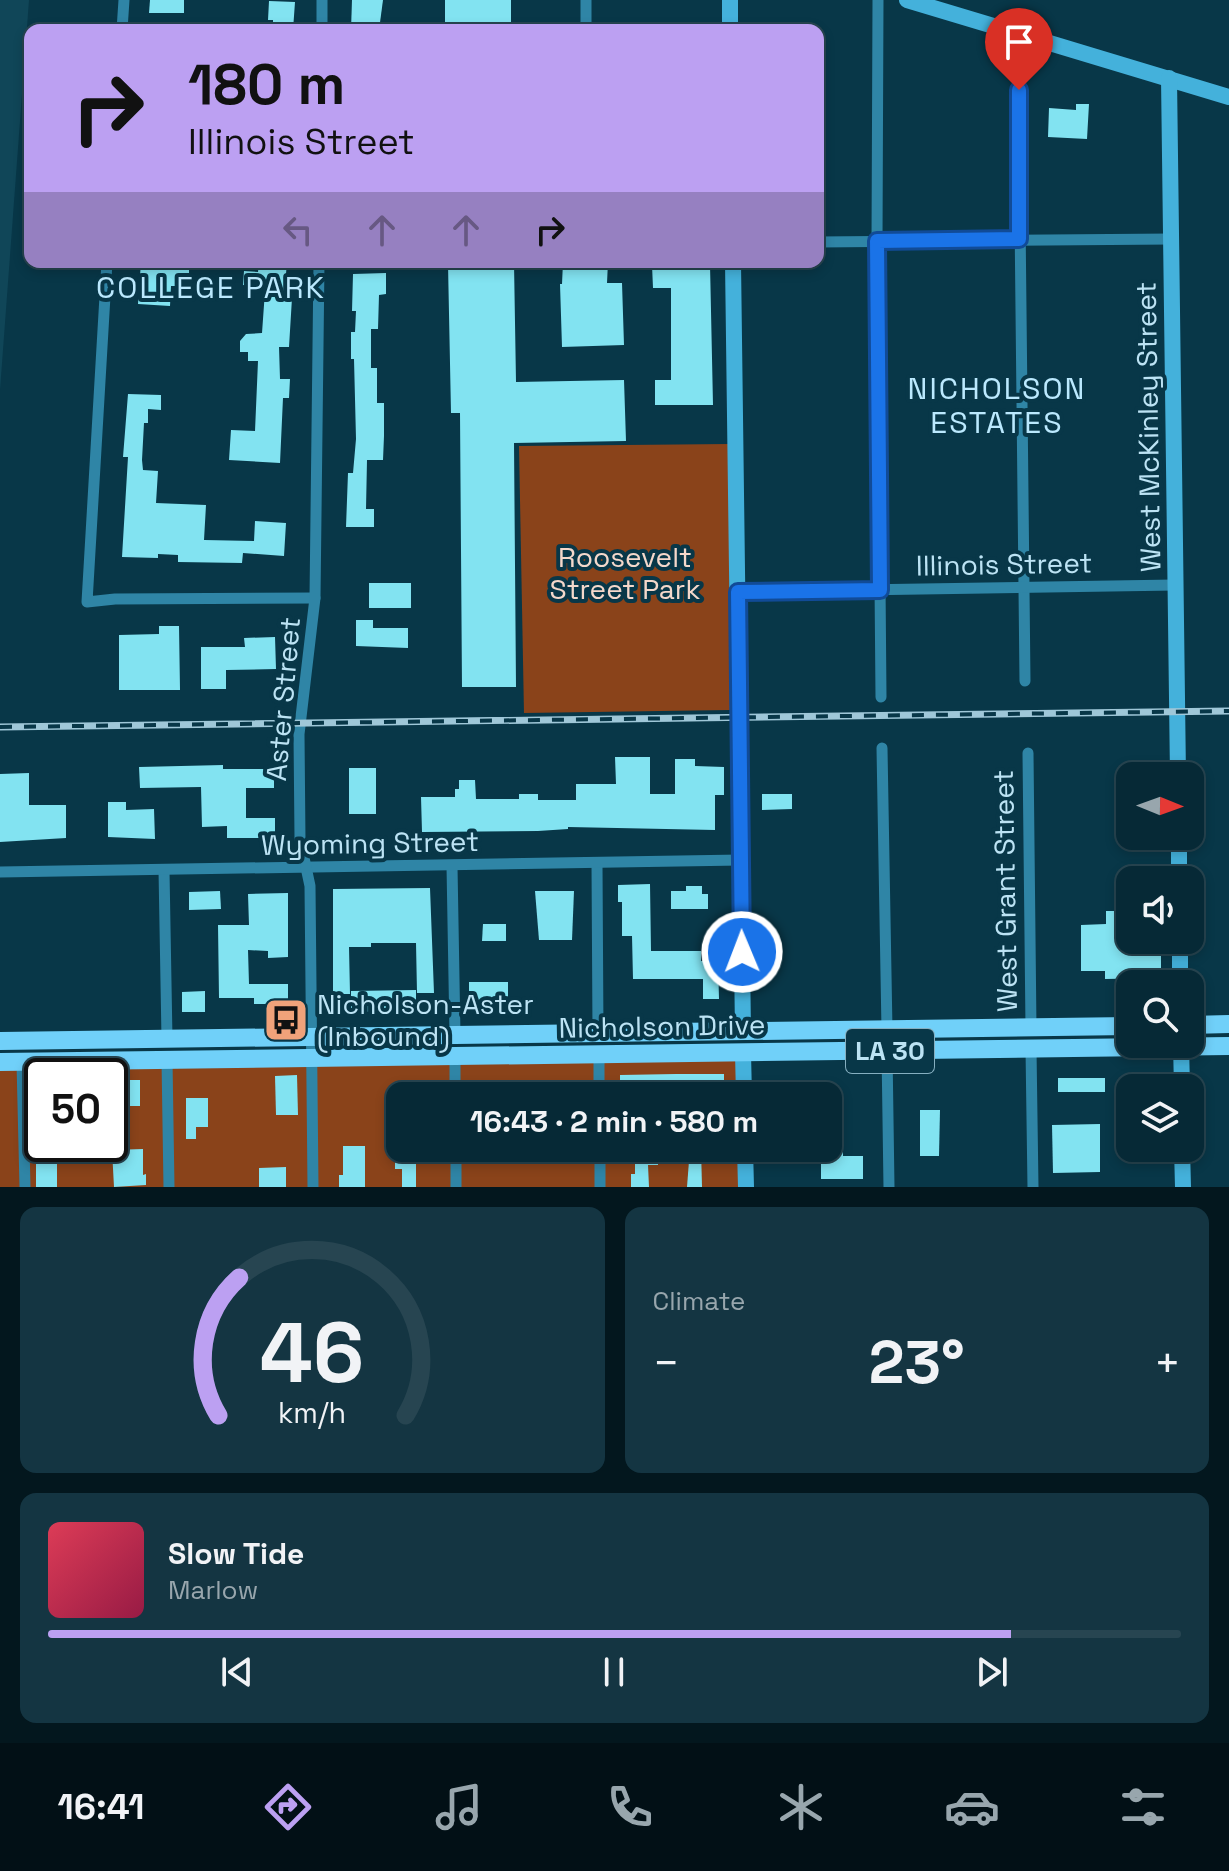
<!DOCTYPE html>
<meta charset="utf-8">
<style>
body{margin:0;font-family:"Space Grotesk",sans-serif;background:#143542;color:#f1f3f6;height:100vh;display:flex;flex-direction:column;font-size:30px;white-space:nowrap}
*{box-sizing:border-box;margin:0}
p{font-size:26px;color:#98a6ad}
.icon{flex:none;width:44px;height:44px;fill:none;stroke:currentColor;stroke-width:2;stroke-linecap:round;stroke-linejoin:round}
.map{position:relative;height:1187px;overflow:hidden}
.drawer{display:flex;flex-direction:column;gap:20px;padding:20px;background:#03171e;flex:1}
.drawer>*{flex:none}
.guide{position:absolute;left:24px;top:24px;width:800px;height:244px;border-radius:16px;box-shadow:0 4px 12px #0003,0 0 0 2px #274551;background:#bca0f2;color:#111;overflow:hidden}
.needle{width:52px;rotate:91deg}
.fabs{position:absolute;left:1116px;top:762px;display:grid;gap:16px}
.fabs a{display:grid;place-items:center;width:88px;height:88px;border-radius:16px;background:#062936;box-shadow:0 4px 12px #0003,0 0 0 2px #274551;font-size:40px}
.speed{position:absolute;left:24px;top:1058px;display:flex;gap:16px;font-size:40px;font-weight:700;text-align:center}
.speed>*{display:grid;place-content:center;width:104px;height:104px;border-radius:50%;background:#062936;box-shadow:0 4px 12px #0003,0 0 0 2px #274551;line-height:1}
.speed .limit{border:4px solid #111;border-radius:12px;background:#fff;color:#111}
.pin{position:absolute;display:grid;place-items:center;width:68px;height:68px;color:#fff;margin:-82px -34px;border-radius:50% 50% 50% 0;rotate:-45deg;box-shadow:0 0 8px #0007}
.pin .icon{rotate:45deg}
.me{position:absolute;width:88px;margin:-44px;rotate:359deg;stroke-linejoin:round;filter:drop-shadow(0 0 6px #0008)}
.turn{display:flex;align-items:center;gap:28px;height:168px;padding:0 32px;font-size:36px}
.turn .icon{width:104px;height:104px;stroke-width:2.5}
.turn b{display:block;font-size:56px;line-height:68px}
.lanes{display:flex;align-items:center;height:76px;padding:0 32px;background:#0003;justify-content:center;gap:40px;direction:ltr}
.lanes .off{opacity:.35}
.big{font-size:60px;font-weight:800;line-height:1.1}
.drawer .tile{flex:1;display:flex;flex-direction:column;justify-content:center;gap:12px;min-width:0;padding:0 28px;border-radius:16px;background:#143542}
.drawer .dial{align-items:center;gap:0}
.dial svg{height:208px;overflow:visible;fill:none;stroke:#274551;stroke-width:7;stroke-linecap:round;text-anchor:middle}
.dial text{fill:#f1f3f6;stroke:none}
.song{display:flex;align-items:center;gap:24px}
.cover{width:96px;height:96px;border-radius:12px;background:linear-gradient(135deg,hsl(350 70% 55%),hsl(340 70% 35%))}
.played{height:8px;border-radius:4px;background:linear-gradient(90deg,#bca0f2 85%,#274551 85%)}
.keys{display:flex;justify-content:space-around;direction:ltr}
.heat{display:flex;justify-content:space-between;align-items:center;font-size:44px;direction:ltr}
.drawer .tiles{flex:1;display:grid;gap:20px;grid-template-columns:1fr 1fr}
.tile:last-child{grid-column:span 2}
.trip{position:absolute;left:386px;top:1082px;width:456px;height:80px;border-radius:16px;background:#062936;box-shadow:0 4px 12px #0003,0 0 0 2px #274551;font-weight:800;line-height:80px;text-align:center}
.dock{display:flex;height:128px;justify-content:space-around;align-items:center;background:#021016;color:#98a6ad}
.dock .icon{width:56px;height:56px}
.dock .on{color:#bca0f2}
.dock b{font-size:36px;color:#f1f3f6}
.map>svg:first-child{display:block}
.built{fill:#104658}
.green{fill:#8a431a;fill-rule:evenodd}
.building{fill:#82e3f1}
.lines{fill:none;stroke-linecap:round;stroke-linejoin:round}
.street{stroke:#2f85a6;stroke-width:11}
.secondary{stroke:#44b1db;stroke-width:16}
.primary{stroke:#70d0f9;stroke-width:18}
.rail-casing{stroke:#9fc7d8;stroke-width:7}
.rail{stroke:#083748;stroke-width:4;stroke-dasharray:12;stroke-linecap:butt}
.route-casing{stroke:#114b97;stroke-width:20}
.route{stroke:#1a73e8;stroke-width:14}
.labels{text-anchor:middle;stroke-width:8;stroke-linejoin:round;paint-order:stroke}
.shield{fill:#083748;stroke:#86afc0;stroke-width:2}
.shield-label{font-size:26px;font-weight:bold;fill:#bce3f4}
.street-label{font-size:28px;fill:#bce3f4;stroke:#083748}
.park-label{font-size:28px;fill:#f4d8cb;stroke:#083748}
.poi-label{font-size:28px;fill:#bce3f4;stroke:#083748;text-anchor:start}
.neighbourhood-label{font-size:30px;letter-spacing:2px;fill:#bbe9fe;stroke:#083748}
</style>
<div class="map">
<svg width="1229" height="1187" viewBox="0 0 1229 1187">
<rect width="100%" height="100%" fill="#083748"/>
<polygon class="built" points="0,0 29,0 0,390"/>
<g class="green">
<polygon points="729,444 730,710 524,713 519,446"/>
<path d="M 743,1053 L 743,1096 L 400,1096 L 400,1148 L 744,1148 L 744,1187 L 0,1187 L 0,1063 ZM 42,1076 L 110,1076 L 110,1144 L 42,1144 Z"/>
</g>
<g class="building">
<polygon points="150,0 184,0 184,13 149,13"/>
<polygon points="352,0 383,0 379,30 351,30"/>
<rect x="445" y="0" width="66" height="30"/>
<polygon points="269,1 295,2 293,30 273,30 273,20 268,20"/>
<polygon points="1076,104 1089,104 1087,139 1048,137 1049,108 1076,110"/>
<polygon points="141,262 189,262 189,286 171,286 170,306 138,304"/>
<polygon points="259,262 287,262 284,297 292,298 289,347 279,347 280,379 290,379 289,398 283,398 280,463 229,460 231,430 255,431 258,361 248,361 248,352 240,352 240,341 246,334 262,333 265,291 262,291 263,287 243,285 244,271 258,272"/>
<polygon points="563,262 608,262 607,283 622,283 624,345 562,347 560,284 562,284"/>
<polygon points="514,263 516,382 624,380 626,441 514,443 516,687 462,687 460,413 451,413 448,264"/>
<polygon points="710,264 713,405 655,405 655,380 671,380 671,288 653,288 652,265"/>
<polygon points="386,273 386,294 379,295 378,329 371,329 371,368 377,368 377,403 384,403 384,436 383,460 367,460 366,509 374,509 374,527 346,527 348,473 353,473 356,439 354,359 351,359 351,332 355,332 356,311 352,311 353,274"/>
<polygon points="128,394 161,395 161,410 148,409 148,423 144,423 142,460 143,470 158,471 156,503 206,505 204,540 254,541 255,521 286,523 284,556 243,553 242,563 178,562 178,555 158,554 158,558 122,557 128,457 123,457"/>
<rect x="369" y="583" width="42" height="25"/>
<polygon points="356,620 373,620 373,628 408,628 408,648 356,646"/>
<polygon points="159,626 179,626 180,690 119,690 119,635 159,634"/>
<polygon points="275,637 276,669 226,670 226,689 201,689 201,647 245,647 244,638"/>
<polygon points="615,757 650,757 650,794 675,794 675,759 695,759 695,766 724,767 724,795 715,795 715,830 568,827 568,829 538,831 422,832 421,797 455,797 455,789 459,789 459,780 475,780 476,799 519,799 519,794 538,794 538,800 576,800 576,784 616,784"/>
<polygon points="223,765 223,769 274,769 274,788 246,788 246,818 275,818 275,838 227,838 227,826 202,827 201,787 140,788 139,767"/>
<rect x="349" y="768" width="27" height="46"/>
<polygon points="29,773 29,805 66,805 66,838 0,842 0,774"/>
<polygon points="762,794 792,794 792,809 762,810"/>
<polygon points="108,802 126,802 126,810 154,809 155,839 108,837"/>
<polygon points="650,884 651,951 701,951 701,961 718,960 719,999 703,999 703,979 633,979 632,936 622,936 622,902 618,902 618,885"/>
<polygon points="686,886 702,886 702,894 708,894 708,909 671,909 671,891 686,891"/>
<polygon points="430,888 434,993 417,993 416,943 371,943 371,947 349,947 350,994 333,994 333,889"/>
<polygon points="220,891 221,909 189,910 189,892"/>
<polygon points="535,891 574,891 572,940 539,940"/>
<polygon points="288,893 288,957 268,958 268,951 248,950 249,984 288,984 288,1004 254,1004 254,998 219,998 218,925 249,925 248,894"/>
<polygon points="1106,911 1124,911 1124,923 1130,923 1130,940 1151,940 1151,945 1161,944 1161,978 1105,979 1105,971 1081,971 1081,925 1106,924"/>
<polygon points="483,924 506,924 506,941 482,941"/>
<rect x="469" y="982" width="39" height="20"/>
<polygon points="416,990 416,1011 351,1012 351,991"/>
<polygon points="205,991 205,1012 182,1012 182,992"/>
<polygon points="676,1074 724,1074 724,1095 620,1095 620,1075"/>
<polygon points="297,1075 298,1115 276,1115 275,1076"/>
<rect x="1058" y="1078" width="47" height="14"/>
<rect x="110" y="1080" width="30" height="26"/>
<polygon points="186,1098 208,1098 208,1127 196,1127 196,1139 186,1139"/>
<polygon points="920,1110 940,1110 939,1156 920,1156"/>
<polygon points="1100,1124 1100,1172 1053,1173 1052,1125"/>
<rect x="36" y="1144" width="21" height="43"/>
<polygon points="343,1146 365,1146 365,1187 339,1187 339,1175 343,1175"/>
<polygon points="395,1148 416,1148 416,1187 402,1187 402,1169 395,1169"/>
<polygon points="635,1148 658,1148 658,1165 648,1165 649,1187 631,1187 631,1174 635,1174"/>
<polygon points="690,1148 701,1148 702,1187 687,1187"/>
<polygon points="143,1149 143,1175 146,1174 146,1185 114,1187 112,1150"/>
<polygon points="821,1152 843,1152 843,1156 863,1156 863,1179 821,1179"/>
<polygon points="286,1167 286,1187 259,1187 259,1168"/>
</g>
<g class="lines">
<g class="street">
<polyline points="586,0 586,30"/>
<polyline points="878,0 877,241 881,697"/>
<polyline points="122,30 124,0"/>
<polyline points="322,30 322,0"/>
<polyline points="1018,33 1025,681"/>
<polyline points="818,242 1172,239"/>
<polyline points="107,262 87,602 115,599 315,598"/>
<polyline points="738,592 1175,585"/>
<polyline points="882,748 887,1030"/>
<polyline points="1028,753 1031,1028"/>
<polyline points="597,864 598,1033"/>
<polyline points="452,866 455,1035"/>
<polyline points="164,870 167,1039"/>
<polyline points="0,872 741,860"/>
<polyline points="1031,1049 1033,1187"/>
<polyline points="887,1051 889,1187"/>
<polyline points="599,1055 599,1096"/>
<polyline points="455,1057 455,1096"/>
<polyline points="167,1060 169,1187"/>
<polyline points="22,1062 25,1187"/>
<polyline points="456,1148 456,1187"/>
<polyline points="600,1148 600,1187"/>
<polyline points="313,1187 310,886 300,839 299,734 315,598 319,262"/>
</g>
<g class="secondary">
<polyline points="730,0 730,30"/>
<polyline points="907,0 1229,97"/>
<polyline points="1169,78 1178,776"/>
<polyline points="733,262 743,1032"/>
<polyline points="1179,836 1179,880"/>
<polyline points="1180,940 1180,984"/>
<polyline points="1181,1044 1182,1088"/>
<polyline points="743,1053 744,1096"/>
<polyline points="745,1148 746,1187"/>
<polyline points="1182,1148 1183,1187"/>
</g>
<g class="primary">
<polyline points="1190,1025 1229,1024"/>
<polyline points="0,1041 1130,1026"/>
<polyline points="0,1062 1229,1046"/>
</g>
<g class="rail-casing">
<polyline id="rail" points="0,727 1229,711"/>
</g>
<use href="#rail" class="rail"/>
</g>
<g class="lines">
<g class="route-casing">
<polyline id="route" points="742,952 738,592 880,590 877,241 1019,239 1019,90"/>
</g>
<use href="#route" class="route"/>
</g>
<defs>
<g id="bus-square" transform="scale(2.3)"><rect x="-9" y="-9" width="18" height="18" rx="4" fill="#f0a27a" stroke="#083748"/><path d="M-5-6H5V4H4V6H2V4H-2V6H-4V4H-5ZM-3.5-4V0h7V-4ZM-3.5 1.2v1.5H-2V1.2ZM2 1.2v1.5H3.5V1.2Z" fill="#111"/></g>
</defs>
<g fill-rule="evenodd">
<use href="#bus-square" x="286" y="1020"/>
</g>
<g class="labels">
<rect class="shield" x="846" y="1029" width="88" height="44" rx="6"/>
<g class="shield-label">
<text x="890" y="1060">LA 30</text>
</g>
<g class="street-label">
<text transform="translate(1148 427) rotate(-91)" y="10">West McKinley Street</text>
<text transform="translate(1004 564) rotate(-1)" y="10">Illinois Street</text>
<text transform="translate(283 699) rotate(-85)" y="10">Aster Street</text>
<text transform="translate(370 843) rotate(-1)" y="10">Wyoming Street</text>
<text transform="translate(1005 891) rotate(-91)" y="10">West Grant Street</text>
<text transform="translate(662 1026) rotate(-1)" y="10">Nicholson Drive</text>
</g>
<g class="park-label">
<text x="625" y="567">Roosevelt<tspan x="625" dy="32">Street Park</tspan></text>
</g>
<g class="poi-label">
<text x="317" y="1014">Nicholson-Aster<tspan x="317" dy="32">(Inbound)</tspan></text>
</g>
<g class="neighbourhood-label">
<text x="211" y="298">COLLEGE PARK</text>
<text x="997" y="399">NICHOLSON<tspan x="997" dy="34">ESTATES</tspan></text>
</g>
</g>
</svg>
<div class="fabs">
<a><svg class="needle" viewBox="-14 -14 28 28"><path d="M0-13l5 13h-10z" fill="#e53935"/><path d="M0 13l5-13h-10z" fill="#98a6ad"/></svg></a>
<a><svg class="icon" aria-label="sound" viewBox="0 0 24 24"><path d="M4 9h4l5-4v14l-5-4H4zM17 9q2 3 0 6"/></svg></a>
<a><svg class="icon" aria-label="search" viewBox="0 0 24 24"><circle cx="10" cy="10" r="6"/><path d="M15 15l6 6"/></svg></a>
<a><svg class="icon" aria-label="layers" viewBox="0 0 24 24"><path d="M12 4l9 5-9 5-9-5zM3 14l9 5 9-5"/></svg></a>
</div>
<div class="speed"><div class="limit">50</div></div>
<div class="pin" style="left:1019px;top:90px;background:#d93025"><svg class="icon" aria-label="arrive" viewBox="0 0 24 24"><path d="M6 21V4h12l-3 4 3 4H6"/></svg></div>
<svg class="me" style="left:742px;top:952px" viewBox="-20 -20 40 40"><circle r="17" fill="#1a73e8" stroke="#fff" stroke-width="3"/><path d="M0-11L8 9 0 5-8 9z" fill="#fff"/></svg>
<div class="trip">16:43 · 2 min · 580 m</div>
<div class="guide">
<div class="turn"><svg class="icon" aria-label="right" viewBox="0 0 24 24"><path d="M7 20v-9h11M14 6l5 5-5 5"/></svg><div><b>180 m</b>Illinois Street</div></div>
<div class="lanes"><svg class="icon off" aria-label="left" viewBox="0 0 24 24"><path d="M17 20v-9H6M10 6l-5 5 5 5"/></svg><svg class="icon off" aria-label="ahead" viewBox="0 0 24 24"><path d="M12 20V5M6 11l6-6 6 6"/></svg><svg class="icon off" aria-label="ahead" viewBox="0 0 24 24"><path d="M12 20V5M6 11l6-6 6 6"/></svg><svg class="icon" aria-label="right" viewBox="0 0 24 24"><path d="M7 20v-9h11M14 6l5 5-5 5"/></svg></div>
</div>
</div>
<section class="drawer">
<div class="tiles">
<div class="tile dial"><svg viewBox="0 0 100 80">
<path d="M14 69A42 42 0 1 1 86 69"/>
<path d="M14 69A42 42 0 0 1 22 16" stroke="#bca0f2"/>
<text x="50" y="56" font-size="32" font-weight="700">46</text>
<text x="50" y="72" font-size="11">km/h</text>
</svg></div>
<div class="tile"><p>Climate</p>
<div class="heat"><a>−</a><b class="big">23°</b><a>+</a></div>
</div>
<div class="tile">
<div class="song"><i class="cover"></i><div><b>Slow Tide</b><p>Marlow</p></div></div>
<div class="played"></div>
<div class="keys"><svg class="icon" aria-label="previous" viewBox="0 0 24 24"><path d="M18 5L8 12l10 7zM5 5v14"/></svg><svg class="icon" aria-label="pause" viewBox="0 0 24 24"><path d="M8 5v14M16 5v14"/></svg><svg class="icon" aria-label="next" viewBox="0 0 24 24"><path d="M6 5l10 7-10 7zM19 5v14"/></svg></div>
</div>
</div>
</section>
<nav class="dock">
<b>16:41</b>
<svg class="icon on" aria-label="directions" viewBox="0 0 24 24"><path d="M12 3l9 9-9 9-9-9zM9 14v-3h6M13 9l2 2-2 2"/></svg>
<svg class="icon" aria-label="music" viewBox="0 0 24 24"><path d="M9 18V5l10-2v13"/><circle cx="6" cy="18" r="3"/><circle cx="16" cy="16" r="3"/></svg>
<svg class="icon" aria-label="phone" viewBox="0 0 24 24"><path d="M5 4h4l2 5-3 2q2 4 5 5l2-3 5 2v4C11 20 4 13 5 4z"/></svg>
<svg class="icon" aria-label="climate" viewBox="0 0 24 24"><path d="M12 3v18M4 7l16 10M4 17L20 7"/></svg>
<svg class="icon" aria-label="car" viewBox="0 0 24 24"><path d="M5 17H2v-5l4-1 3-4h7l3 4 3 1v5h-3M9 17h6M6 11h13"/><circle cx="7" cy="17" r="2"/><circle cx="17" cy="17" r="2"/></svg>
<svg class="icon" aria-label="filters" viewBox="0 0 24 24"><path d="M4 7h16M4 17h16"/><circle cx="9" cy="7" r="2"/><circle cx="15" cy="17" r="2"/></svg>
</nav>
